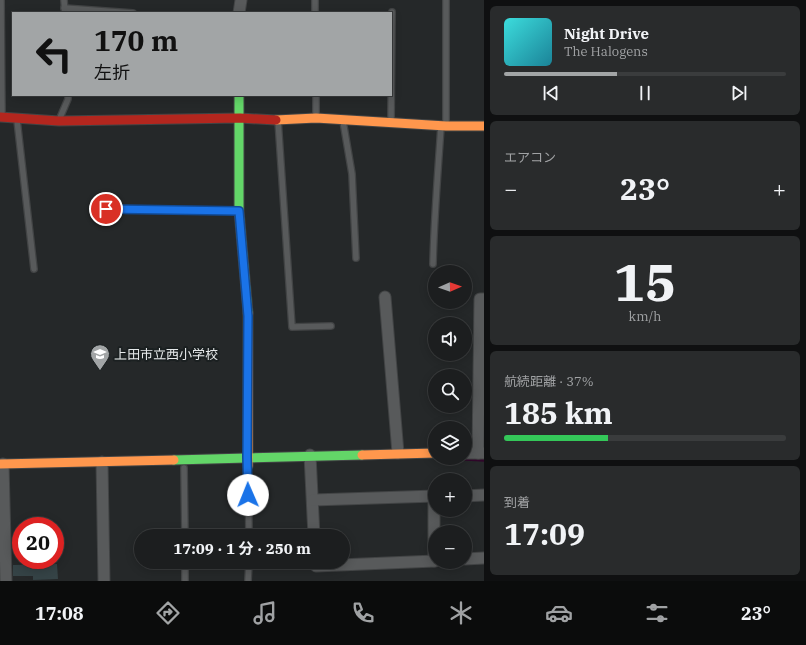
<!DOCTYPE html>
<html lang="ja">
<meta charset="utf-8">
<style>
body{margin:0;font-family:"IBM Plex Serif","Noto Sans JP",serif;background:#292b2c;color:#f1f3f6;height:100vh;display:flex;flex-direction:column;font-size:15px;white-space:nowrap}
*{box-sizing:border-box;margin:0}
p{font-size:13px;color:#a0a2a4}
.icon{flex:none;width:22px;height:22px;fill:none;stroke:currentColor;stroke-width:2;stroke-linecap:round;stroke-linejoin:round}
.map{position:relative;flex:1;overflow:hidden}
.side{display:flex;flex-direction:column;gap:6px;padding:6px;background:#0f1011;width:322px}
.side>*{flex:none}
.top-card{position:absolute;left:12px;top:12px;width:380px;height:84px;border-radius:0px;box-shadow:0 2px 10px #0003,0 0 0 1px #3a3c3d;background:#a2a5a6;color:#111;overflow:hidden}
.needle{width:26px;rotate:88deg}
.tools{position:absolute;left:428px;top:265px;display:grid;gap:8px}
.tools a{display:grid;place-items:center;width:44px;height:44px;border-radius:50%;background:#1c1e1f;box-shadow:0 2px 10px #0003,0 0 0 1px #3a3c3d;font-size:20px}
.speed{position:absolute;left:12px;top:517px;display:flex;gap:8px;font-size:20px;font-weight:700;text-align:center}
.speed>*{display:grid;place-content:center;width:52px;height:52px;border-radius:50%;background:#1c1e1f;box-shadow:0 2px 10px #0003,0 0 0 1px #3a3c3d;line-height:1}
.speed .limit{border:6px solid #d22;background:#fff;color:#111}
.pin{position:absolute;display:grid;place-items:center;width:34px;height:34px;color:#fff;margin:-17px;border:2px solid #fff;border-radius:50%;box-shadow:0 1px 4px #0007}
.me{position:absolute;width:44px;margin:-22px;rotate:359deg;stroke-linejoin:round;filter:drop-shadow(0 0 3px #0008)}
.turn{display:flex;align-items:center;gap:14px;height:84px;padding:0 16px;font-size:18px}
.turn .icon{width:52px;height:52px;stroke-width:2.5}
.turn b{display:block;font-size:28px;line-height:34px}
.big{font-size:30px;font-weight:700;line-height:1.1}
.side .tile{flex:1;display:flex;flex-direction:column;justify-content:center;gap:6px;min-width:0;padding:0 14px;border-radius:6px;background:#292b2c}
.side .dial{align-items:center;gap:0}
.dial b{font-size:52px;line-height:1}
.song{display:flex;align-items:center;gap:12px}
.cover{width:48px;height:48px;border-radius:6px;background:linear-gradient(135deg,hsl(180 70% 55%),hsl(190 70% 35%))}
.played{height:4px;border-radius:2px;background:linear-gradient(90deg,#a2a5a6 40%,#3a3c3d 40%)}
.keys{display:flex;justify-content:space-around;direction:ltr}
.heat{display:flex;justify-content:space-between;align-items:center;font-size:22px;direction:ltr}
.charge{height:6px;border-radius:3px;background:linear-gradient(90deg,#34c759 37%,#3a3c3d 0)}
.trip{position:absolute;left:134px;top:529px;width:216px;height:40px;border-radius:20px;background:#1c1e1f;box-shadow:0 2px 10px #0003,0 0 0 1px #3a3c3d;font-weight:700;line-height:40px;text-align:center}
.dock{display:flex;height:64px;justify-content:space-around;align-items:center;background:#0b0c0c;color:#a0a2a4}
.dock .icon{width:28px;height:28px}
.dock .selected{color:#a2a5a6}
.dock b{font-size:18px;color:#f1f3f6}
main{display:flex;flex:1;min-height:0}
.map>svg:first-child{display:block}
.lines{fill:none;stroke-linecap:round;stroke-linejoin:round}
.stream{stroke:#30062a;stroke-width:3.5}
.building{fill:#354346}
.lane-casing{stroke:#424445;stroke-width:8}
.street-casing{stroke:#424445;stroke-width:13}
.fast-casing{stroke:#424445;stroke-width:11}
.slow-casing{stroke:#424445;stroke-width:11}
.jam-casing{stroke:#424445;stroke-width:11}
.path{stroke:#585a5a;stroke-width:2;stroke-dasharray:4 2;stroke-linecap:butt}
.lane{stroke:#585a5b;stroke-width:5.5}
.street{stroke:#585a5b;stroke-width:11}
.fast{stroke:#63d668;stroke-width:9}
.slow{stroke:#ff974d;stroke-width:9}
.jam{stroke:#b3261e;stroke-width:9}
.route-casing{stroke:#114b97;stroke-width:10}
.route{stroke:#1a73e8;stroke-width:7}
.labels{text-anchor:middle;stroke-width:4;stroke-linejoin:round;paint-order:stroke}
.poi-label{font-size:13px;fill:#e6e9ea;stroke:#1b2021;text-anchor:start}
</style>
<main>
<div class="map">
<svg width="484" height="581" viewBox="0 0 484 581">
<rect width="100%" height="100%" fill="#252829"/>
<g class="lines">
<polyline class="stream" points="450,458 484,460"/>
</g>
<polygon class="building" points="57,564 58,579 33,580 33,576 13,576 13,565"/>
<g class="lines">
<g class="lane-casing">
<g id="lane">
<polyline points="1,0 2,117"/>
<polyline points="64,0 65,13"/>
<polyline points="315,0 315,13"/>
<polyline points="446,0 446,126"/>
<polyline points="64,8 133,13"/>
<polyline points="316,95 316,118"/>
<polyline points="17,120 34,269"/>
<polyline points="59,120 68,99 68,95"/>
<polyline points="278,120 292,327 331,326"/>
<polyline points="343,121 352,174 356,258"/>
<polyline points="391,122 392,12"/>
<polyline points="106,209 238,211"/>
<path d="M 433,264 C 434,218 438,172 441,126"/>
<polyline points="248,467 249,536"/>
<polyline points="184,468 185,536"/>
<polyline points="185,562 185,581"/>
<polyline points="248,581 249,562"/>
</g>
</g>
<g class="street-casing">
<g id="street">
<polyline points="239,13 241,0"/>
<polyline points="385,297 398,453"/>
<polyline points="465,453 484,453"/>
<polyline points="478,453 480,299 484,299"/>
<polyline points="310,455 314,536"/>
<polyline points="102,462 104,581"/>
<polyline points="3,464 6,581"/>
<polyline points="434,496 434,561"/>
<polyline points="465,496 484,495"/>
<polyline points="313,500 435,496"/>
<polyline points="465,559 484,558"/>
<polyline points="316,562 316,566 435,561"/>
</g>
</g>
<g class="fast-casing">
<g id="fast">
<polyline points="239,95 239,211 248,313"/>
<polyline points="174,460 362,455"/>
</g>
</g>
<g class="slow-casing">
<g id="slow">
<polyline points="276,120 316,118 446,126 484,126"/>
<polyline points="248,313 248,466"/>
<polyline points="362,455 435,453"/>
<polyline points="0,464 174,460"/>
</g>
</g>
<g class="jam-casing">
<polyline id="jam" points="0,117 59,121 240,118 276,120"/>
</g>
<polyline class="path" points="445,461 459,461"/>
<use href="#lane" class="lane"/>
<use href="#street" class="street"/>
<use href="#fast" class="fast"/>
<use href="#slow" class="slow"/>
<use href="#jam" class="jam"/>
</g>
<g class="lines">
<g class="route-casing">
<polyline id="route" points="106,209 239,211 248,316 247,457 248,495"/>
</g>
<use href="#route" class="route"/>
</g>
<defs>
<g id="school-pin" transform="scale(1)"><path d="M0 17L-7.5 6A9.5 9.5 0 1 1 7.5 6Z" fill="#a2a5a6" stroke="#1b2021"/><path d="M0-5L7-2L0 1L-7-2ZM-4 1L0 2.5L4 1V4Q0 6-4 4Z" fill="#fff"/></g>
</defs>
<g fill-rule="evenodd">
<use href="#school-pin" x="100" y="354"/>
</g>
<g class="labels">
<g class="poi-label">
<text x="114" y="359">上田市立西小学校</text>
</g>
</g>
</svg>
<div class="tools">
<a><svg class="needle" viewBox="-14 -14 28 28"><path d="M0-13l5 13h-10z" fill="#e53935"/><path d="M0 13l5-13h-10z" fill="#a0a2a4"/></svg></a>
<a><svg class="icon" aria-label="sound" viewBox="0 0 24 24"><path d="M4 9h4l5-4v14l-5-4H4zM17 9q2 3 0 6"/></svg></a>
<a><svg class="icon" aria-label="search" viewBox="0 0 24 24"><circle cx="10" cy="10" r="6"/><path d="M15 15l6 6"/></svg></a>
<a><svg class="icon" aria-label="layers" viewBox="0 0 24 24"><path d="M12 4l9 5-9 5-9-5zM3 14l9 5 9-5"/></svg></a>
<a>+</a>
<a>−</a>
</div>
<div class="speed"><div class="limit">20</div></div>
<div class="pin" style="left:106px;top:209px;background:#d93025"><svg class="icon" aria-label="arrive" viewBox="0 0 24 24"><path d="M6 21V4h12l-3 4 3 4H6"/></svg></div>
<svg class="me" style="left:248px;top:495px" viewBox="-20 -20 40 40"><circle r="19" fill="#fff"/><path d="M0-13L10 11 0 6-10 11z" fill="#1a73e8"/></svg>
<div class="trip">17:09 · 1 分 · 250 m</div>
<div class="top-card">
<div class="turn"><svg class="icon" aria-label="left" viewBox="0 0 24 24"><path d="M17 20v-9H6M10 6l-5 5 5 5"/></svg><div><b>170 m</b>左折</div></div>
</div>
</div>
<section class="side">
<div class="tile">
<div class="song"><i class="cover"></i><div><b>Night Drive</b><p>The Halogens</p></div></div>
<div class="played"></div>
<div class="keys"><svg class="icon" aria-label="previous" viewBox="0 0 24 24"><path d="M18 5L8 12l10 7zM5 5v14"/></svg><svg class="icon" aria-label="pause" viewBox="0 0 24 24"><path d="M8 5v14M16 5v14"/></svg><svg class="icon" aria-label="next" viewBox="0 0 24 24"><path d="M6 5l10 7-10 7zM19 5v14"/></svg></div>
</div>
<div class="tile"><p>エアコン</p>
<div class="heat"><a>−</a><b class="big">23°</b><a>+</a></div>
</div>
<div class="tile dial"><b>15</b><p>km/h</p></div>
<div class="tile"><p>航続距離 · 37%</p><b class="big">185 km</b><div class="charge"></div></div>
<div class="tile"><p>到着</p><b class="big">17:09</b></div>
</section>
</main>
<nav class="dock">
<b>17:08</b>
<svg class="icon selected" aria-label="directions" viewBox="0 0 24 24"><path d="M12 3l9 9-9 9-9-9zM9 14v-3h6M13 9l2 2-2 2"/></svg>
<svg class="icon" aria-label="music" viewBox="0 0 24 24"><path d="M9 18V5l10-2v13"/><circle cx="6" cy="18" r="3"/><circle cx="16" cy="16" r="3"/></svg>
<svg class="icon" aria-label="phone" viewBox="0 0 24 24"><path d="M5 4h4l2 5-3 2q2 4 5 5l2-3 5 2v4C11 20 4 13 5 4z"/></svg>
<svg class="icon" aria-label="climate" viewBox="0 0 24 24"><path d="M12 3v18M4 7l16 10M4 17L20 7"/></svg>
<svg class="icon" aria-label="car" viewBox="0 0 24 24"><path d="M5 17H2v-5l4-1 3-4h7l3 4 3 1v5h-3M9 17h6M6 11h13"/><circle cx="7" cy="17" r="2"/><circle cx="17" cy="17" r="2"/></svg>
<svg class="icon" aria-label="filters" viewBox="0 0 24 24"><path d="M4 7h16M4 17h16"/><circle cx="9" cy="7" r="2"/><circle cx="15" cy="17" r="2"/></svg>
<b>23°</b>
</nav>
